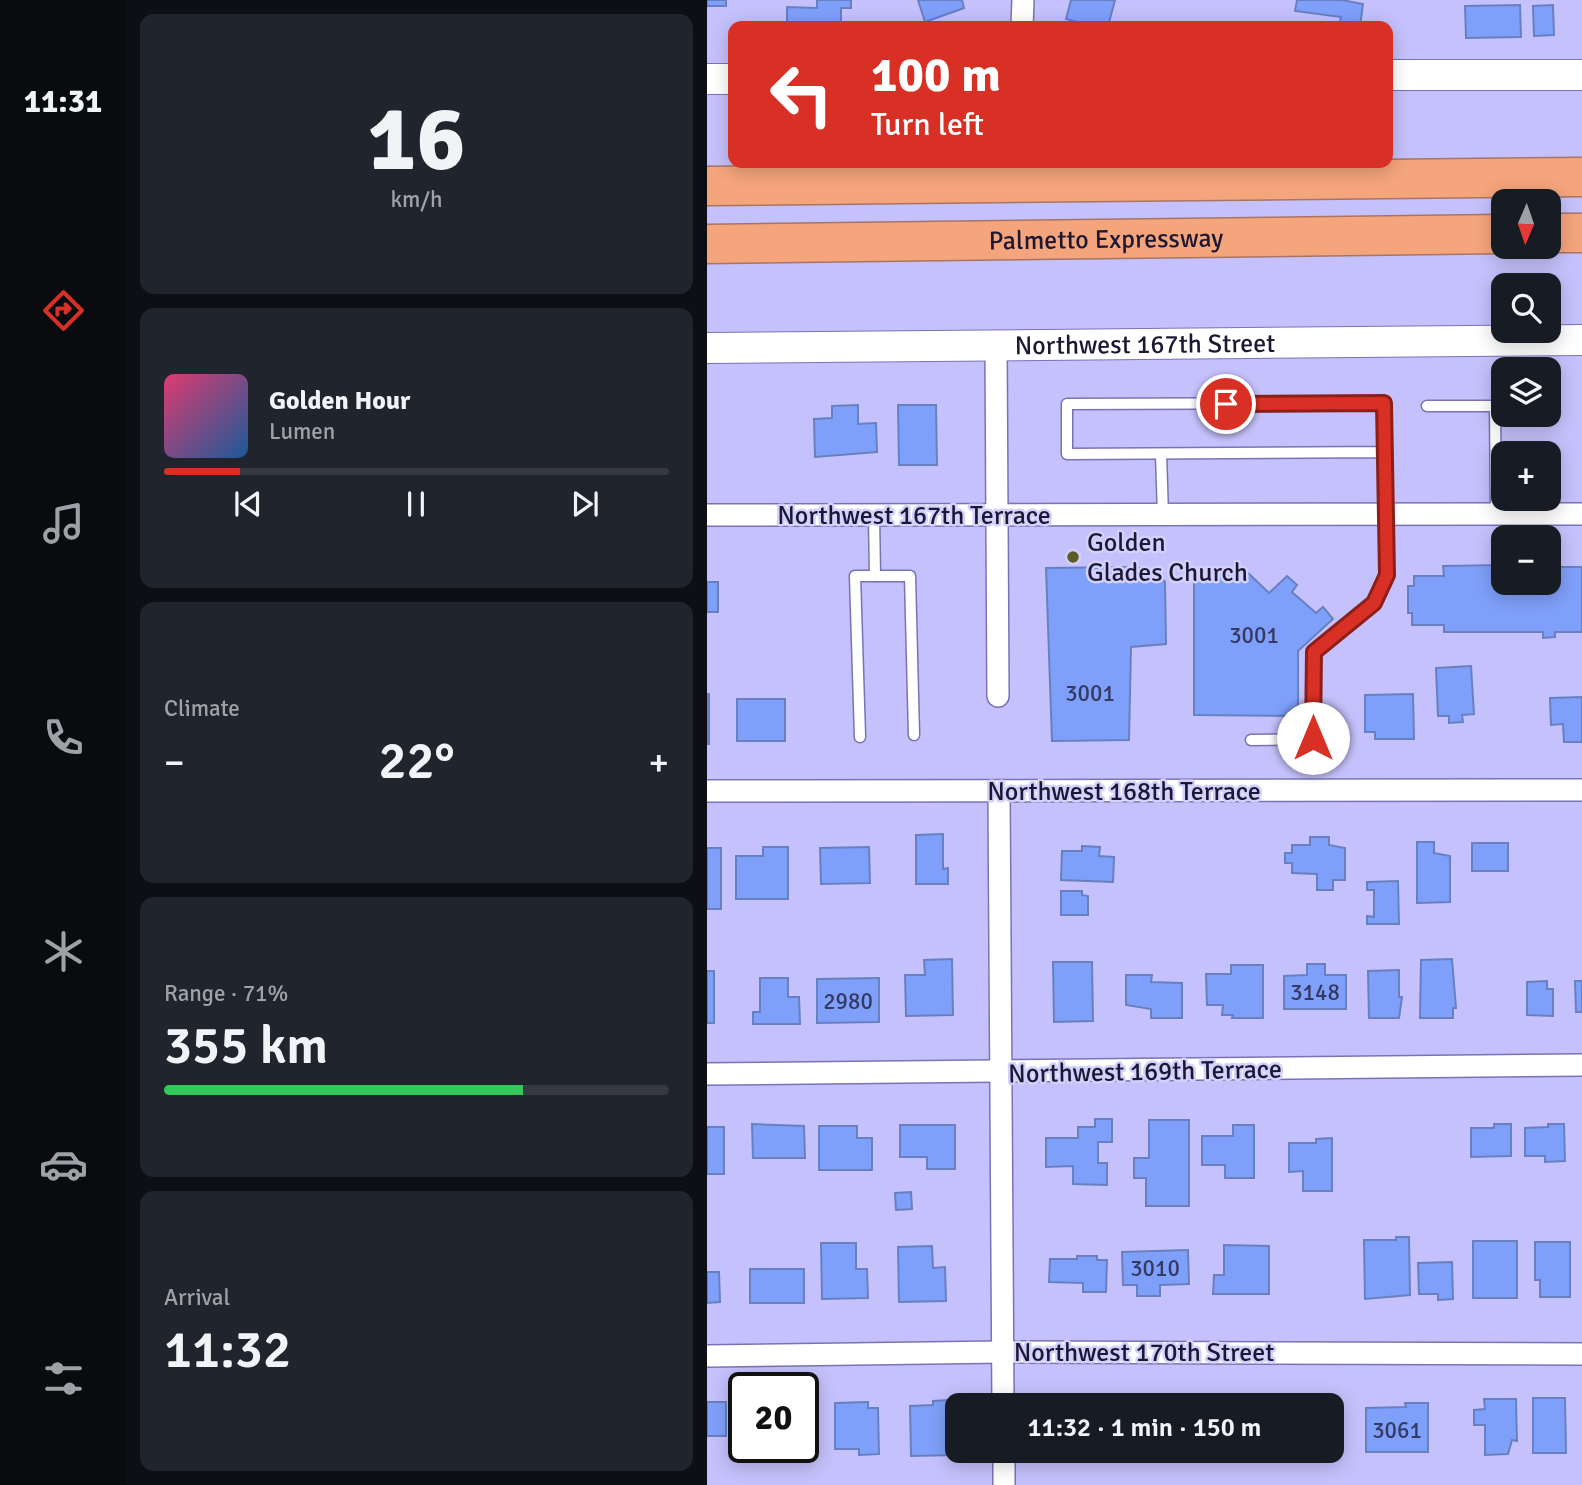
<!DOCTYPE html>
<meta charset="utf-8">
<style>
body{margin:0;font-family:Signika,sans-serif;background:#20242c;color:#f1f3f6;height:100vh;display:flex;flex-direction:column;font-size:26px;white-space:nowrap}
*{box-sizing:border-box;margin:0}
p{font-size:23px;color:#9ea1a6}
.icon{flex:none;width:38px;height:38px;fill:none;stroke:currentColor;stroke-width:2;stroke-linecap:round;stroke-linejoin:round}
.map{position:relative;flex:1;overflow:hidden}
.drawer{display:flex;flex-direction:column;gap:14px;padding:14px;background:#0d0f14;width:581px}
.drawer>*{flex:none}
.banner{position:absolute;left:21px;top:21px;width:665px;height:147px;border-radius:14px;box-shadow:0 4px 18px #0003;background:#d93025;color:#fff;overflow:hidden}
.needle{width:46px;rotate:182deg}
.controls{position:absolute;left:784px;top:189px;display:grid;gap:14px}
.controls a{display:grid;place-items:center;width:70px;height:70px;border-radius:14px;background:#171b24;box-shadow:0 4px 18px #0003;font-size:35px}
.speed{position:absolute;left:21px;top:1372px;display:flex;gap:14px;font-size:35px;font-weight:700;text-align:center}
.speed>*{display:grid;place-content:center;width:91px;height:91px;border-radius:50%;background:#171b24;box-shadow:0 4px 18px #0003;line-height:1}
.speed .limit{border:4px solid #111;border-radius:10px;background:#fff;color:#111}
.pin{position:absolute;display:grid;place-items:center;width:60px;height:60px;color:#fff;margin:-30px;border:4px solid #fff;border-radius:50%;box-shadow:0 2px 7px #0007}
.me{position:absolute;width:77px;margin:-38px;rotate:0deg;stroke-linejoin:round;filter:drop-shadow(0 0 5px #0008)}
.turn{display:flex;align-items:center;gap:24px;height:147px;padding:0 28px;font-size:32px}
.turn .icon{width:91px;height:91px;stroke-width:2.5}
.turn b{display:block;font-size:49px;line-height:60px}
.big{font-size:52px;font-weight:600;line-height:1.1}
.drawer .tile{flex:1;display:flex;flex-direction:column;justify-content:center;gap:10px;min-width:0;padding:0 24px;border-radius:14px;background:#20242c}
.drawer .dial{align-items:center;gap:0}
.dial b{font-size:91px;line-height:1}
.song{display:flex;align-items:center;gap:21px}
.cover{width:84px;height:84px;border-radius:10px;background:linear-gradient(135deg,hsl(340 70% 55%),hsl(210 70% 35%))}
.played{height:7px;border-radius:4px;background:linear-gradient(90deg,#d93025 15%,#363941 15%)}
.keys{display:flex;justify-content:space-around;direction:ltr}
.heat{display:flex;justify-content:space-between;align-items:center;font-size:38px;direction:ltr}
.charge{height:10px;border-radius:5px;background:linear-gradient(90deg,#34c759 71%,#363941 0)}
.trip{position:absolute;left:238px;top:1393px;width:399px;height:70px;border-radius:14px;background:#171b24;box-shadow:0 4px 18px #0003;font-weight:600;line-height:70px;text-align:center}
main{display:flex;flex:1;min-height:0}
.tabs{display:flex;flex-direction:column;width:126px;justify-content:space-around;align-items:center;background:#090b0e;color:#9ea1a6}
.tabs .icon{width:49px;height:49px}
.tabs .active{color:#d93025}
.tabs b{font-size:32px;color:#f1f3f6}
.map>svg:first-child{display:block}
.building{fill:#7fa0fa;stroke:#6880c0;stroke-width:2}
.lines{fill:none;stroke-linecap:round;stroke-linejoin:round}
.lane-casing{stroke:#7973b6;stroke-width:13}
.street-casing{stroke:#7973b6;stroke-width:24}
.secondary-casing{stroke:#7973b6;stroke-width:32}
.highway-casing{stroke:#a97462;stroke-width:41}
.lane{stroke:#fff;stroke-width:10}
.street{stroke:#fff;stroke-width:21}
.secondary{stroke:#fff;stroke-width:30}
.highway{stroke:#f5a57c;stroke-width:38}
.route-casing{stroke:#8d1f18;stroke-width:18}
.route{stroke:#d93025;stroke-width:12}
.poi-dot{fill:#5c5b27;stroke:#d3d0fd;stroke-width:2.5}
.labels{text-anchor:middle;stroke-width:5;stroke-linejoin:round;paint-order:stroke}
.number-label{font-size:23px;fill:#353a65}
.street-label{font-size:26px;fill:#1c1833;stroke:#d3d0fd}
.poi-label{font-size:26px;fill:#1c1833;stroke:#d3d0fd;text-anchor:start}
</style>
<main>
<nav class="tabs">
<b>11:31</b>
<svg class="icon active" aria-label="directions" viewBox="0 0 24 24"><path d="M12 3l9 9-9 9-9-9zM9 14v-3h6M13 9l2 2-2 2"/></svg>
<svg class="icon" aria-label="music" viewBox="0 0 24 24"><path d="M9 18V5l10-2v13"/><circle cx="6" cy="18" r="3"/><circle cx="16" cy="16" r="3"/></svg>
<svg class="icon" aria-label="phone" viewBox="0 0 24 24"><path d="M5 4h4l2 5-3 2q2 4 5 5l2-3 5 2v4C11 20 4 13 5 4z"/></svg>
<svg class="icon" aria-label="climate" viewBox="0 0 24 24"><path d="M12 3v18M4 7l16 10M4 17L20 7"/></svg>
<svg class="icon" aria-label="car" viewBox="0 0 24 24"><path d="M5 17H2v-5l4-1 3-4h7l3 4 3 1v5h-3M9 17h6M6 11h13"/><circle cx="7" cy="17" r="2"/><circle cx="17" cy="17" r="2"/></svg>
<svg class="icon" aria-label="filters" viewBox="0 0 24 24"><path d="M4 7h16M4 17h16"/><circle cx="9" cy="7" r="2"/><circle cx="15" cy="17" r="2"/></svg>
</nav>
<section class="drawer">
<div class="tile dial"><b>16</b><p>km/h</p></div>
<div class="tile">
<div class="song"><i class="cover"></i><div><b>Golden Hour</b><p>Lumen</p></div></div>
<div class="played"></div>
<div class="keys"><svg class="icon" aria-label="previous" viewBox="0 0 24 24"><path d="M18 5L8 12l10 7zM5 5v14"/></svg><svg class="icon" aria-label="pause" viewBox="0 0 24 24"><path d="M8 5v14M16 5v14"/></svg><svg class="icon" aria-label="next" viewBox="0 0 24 24"><path d="M6 5l10 7-10 7zM19 5v14"/></svg></div>
</div>
<div class="tile"><p>Climate</p>
<div class="heat"><a>−</a><b class="big">22°</b><a>+</a></div>
</div>
<div class="tile"><p>Range · 71%</p><b class="big">355 km</b><div class="charge"></div></div>
<div class="tile"><p>Arrival</p><b class="big">11:32</b></div>
</section>
<div class="map">
<svg width="875" height="1485" viewBox="0 0 875 1485">
<rect width="100%" height="100%" fill="#c5c1fc"/>
<g class="building">
<rect x="0" y="0" width="19" height="6"/>
<polygon points="110,0 144,0 144,8 134,8 134,25 80,24 80,7 110,8"/>
<polygon points="211,0 255,0 257,8 218,22"/>
<polygon points="364,0 408,0 401,26 385,26 359,19"/>
<polygon points="590,0 635,0 656,4 653,26 632,26 634,17 588,11"/>
<polygon points="813,5 814,37 759,38 758,6"/>
<polygon points="846,5 847,35 827,36 826,6"/>
<polygon points="151,405 151,424 169,423 170,452 108,457 107,419 125,418 125,406"/>
<polygon points="191,405 229,405 230,465 192,465"/>
<polygon points="842,559 846,559 846,567 875,567 875,632 848,632 848,637 836,638 836,632 737,632 737,625 705,625 705,613 701,613 701,586 707,586 707,576 737,576 736,566 796,565 796,583 842,583"/>
<polygon points="428,567 450,572 458,582 459,644 424,647 422,740 345,741 339,568"/>
<polygon points="499,569 537,569 562,593 580,576 590,585 585,592 609,613 616,607 626,619 591,651 591,716 487,715 487,582"/>
<rect x="0" y="582" width="11" height="30"/>
<polygon points="764,666 767,714 755,715 756,722 742,723 742,716 731,716 729,668"/>
<rect x="0" y="694" width="2" height="50"/>
<polygon points="706,694 707,739 668,739 668,732 658,732 658,695"/>
<polygon points="875,697 875,742 857,742 856,724 844,725 843,698"/>
<rect x="30" y="699" width="48" height="42"/>
<polygon points="236,834 236,869 241,868 241,884 209,884 209,835"/>
<polygon points="603,837 622,837 622,845 638,848 638,880 626,880 626,890 610,890 610,874 585,873 585,863 578,863 578,853 585,853 585,845 603,845"/>
<polygon points="710,842 727,842 727,853 743,856 743,902 710,903"/>
<rect x="765" y="843" width="36" height="28"/>
<polygon points="375,846 393,847 392,856 407,857 406,882 354,880 355,851 375,851"/>
<polygon points="56,847 81,847 81,899 29,899 29,856 56,856"/>
<polygon points="162,847 163,883 114,884 113,848"/>
<rect x="0" y="848" width="14" height="61"/>
<polygon points="691,881 692,924 660,924 660,916 667,917 667,890 660,890 660,882"/>
<polygon points="354,891 375,891 375,895 381,896 381,915 354,915"/>
<polygon points="245,959 246,1015 199,1016 198,975 218,975 217,960"/>
<polygon points="745,959 749,1008 746,1008 746,1018 713,1018 714,960"/>
<polygon points="346,962 385,962 386,1021 347,1022"/>
<polygon points="600,964 618,964 618,975 639,975 639,1009 577,1009 577,976 600,975"/>
<polygon points="524,965 556,965 556,1018 525,1018 526,1015 515,1015 516,1005 500,1005 499,974 524,974"/>
<polygon points="692,970 692,997 695,997 692,1018 662,1018 661,971"/>
<rect x="0" y="971" width="7" height="52"/>
<polygon points="419,975 445,975 444,982 475,983 475,1018 444,1018 444,1009 419,1005"/>
<polygon points="53,978 81,978 81,997 92,997 93,1024 46,1024 46,1012 53,1012"/>
<polygon points="172,978 172,1022 110,1023 110,979"/>
<polygon points="840,981 840,989 846,989 846,1016 820,1015 820,982"/>
<polygon points="868,981 875,981 875,1012 869,1012"/>
<polygon points="388,1119 405,1119 405,1142 391,1142 391,1163 400,1163 400,1185 366,1184 366,1166 339,1167 339,1138 371,1138 371,1127 388,1127"/>
<polygon points="442,1120 482,1120 482,1206 439,1206 439,1178 427,1178 427,1158 442,1158"/>
<polygon points="45,1124 97,1126 98,1158 46,1158"/>
<polygon points="787,1124 804,1124 804,1156 764,1157 764,1128 787,1128"/>
<polygon points="841,1124 857,1124 858,1161 838,1162 838,1156 818,1156 818,1128 841,1127"/>
<polygon points="193,1125 248,1125 248,1169 220,1169 220,1157 193,1157"/>
<polygon points="526,1125 547,1125 547,1178 518,1178 518,1165 495,1165 495,1136 526,1136"/>
<polygon points="112,1126 150,1126 150,1138 165,1138 165,1170 112,1170"/>
<rect x="0" y="1127" width="17" height="47"/>
<polygon points="625,1138 625,1191 596,1191 596,1171 582,1172 582,1143 609,1143 609,1139"/>
<polygon points="204,1192 205,1209 189,1210 188,1193"/>
<polygon points="689,1237 702,1237 703,1295 658,1299 657,1240 689,1240"/>
<rect x="766" y="1241" width="44" height="57"/>
<polygon points="828,1242 863,1242 863,1297 833,1297 833,1280 828,1280"/>
<polygon points="114,1243 149,1243 149,1269 160,1269 161,1298 115,1299"/>
<polygon points="517,1245 562,1246 562,1294 506,1294 507,1275 517,1275"/>
<polygon points="225,1246 226,1268 238,1267 239,1301 192,1302 191,1247"/>
<polygon points="481,1250 482,1284 453,1285 453,1296 430,1296 430,1285 416,1285 415,1252"/>
<polygon points="370,1256 390,1256 390,1260 400,1260 399,1292 376,1292 376,1283 342,1282 343,1259 370,1259"/>
<polygon points="745,1262 746,1299 731,1300 731,1294 712,1294 711,1263"/>
<rect x="43" y="1269" width="54" height="34"/>
<polygon points="0,1272 12,1272 13,1302 0,1303"/>
<polygon points="826,1398 858,1398 859,1453 826,1453"/>
<polygon points="777,1399 809,1399 810,1441 805,1440 801,1454 778,1455 778,1425 767,1425 767,1410 778,1409"/>
<polygon points="242,1400 241,1405 248,1405 249,1455 204,1456 203,1406 226,1405 226,1401"/>
<rect x="0" y="1402" width="19" height="34"/>
<polygon points="161,1402 161,1408 171,1408 172,1454 152,1455 152,1449 128,1449 128,1403"/>
<rect x="340" y="1402" width="24" height="3"/>
<polygon points="698,1403 721,1403 721,1452 659,1452 659,1408 699,1407"/>
<polygon points="96,1409 99,1409 99,1452 52,1453 52,1447 96,1447"/>
</g>
<g class="lines">
<g class="lane-casing">
<g id="lane">
<polyline points="720,406 788,406 789,514"/>
<polyline points="454,454 456,515"/>
<polyline points="168,576 203,576 207,735"/>
<polyline points="153,737 148,576 168,576 167,515"/>
<polyline points="544,740 606,739 607,652 668,603 680,575 677,403 360,404 360,454 678,452"/>
</g>
</g>
<g class="street-casing">
<g id="street">
<polyline points="315,26 316,0"/>
<polyline points="289,345 291,696"/>
<polyline points="0,515 875,514"/>
<polyline points="0,791 875,790"/>
<polyline points="292,791 296,1405"/>
<polyline points="0,1074 875,1065"/>
<polyline points="0,1356 295,1352 875,1354"/>
<polyline points="297,1451 297,1485"/>
</g>
</g>
<g class="secondary-casing">
<g id="secondary">
<polyline points="681,75 875,75"/>
<polyline points="0,79 26,79"/>
<path id="s1" d="M 0,348 L 875,340"/>
</g>
</g>
<g class="highway-casing">
<g id="highway">
<polyline points="0,186 875,177"/>
<polyline points="842,233 875,233"/>
<path id="s2" d="M 0,244 L 796,234"/>
</g>
</g>
<use href="#lane" class="lane"/>
<use href="#street" class="street"/>
<use href="#secondary" class="secondary"/>
<use href="#highway" class="highway"/>
</g>
<g class="lines">
<g class="route-casing">
<polyline id="route" points="519,404 677,403 680,575 667,603 607,652 606,738"/>
</g>
<use href="#route" class="route"/>
</g>
<circle class="poi-dot" cx="366" cy="557" r="7"/>
<g class="labels">
<g class="number-label">
<text x="547" y="643">3001</text>
<text x="383" y="701">3001</text>
<text x="608" y="1000">3148</text>
<text x="141" y="1009">2980</text>
<text x="448" y="1276">3010</text>
<text x="690" y="1438">3061</text>
</g>
<g class="street-label">
<text dy="9" stroke="none"><textPath href="#s2" startOffset="399">Palmetto Expressway</textPath></text>
<text dy="9" stroke="none"><textPath href="#s1" startOffset="438">Northwest 167th Street</textPath></text>
<text x="207" y="524">Northwest 167th Terrace</text>
<text x="417" y="800">Northwest 168th Terrace</text>
<text transform="translate(438 1071) rotate(-1)" y="9">Northwest 169th Terrace</text>
<text x="437" y="1361">Northwest 170th Street</text>
</g>
<g class="poi-label">
<text x="380" y="551">Golden<tspan x="380" dy="30">Glades Church</tspan></text>
</g>
</g>
</svg>
<div class="controls">
<a><svg class="needle" viewBox="-14 -14 28 28"><path d="M0-13l5 13h-10z" fill="#e53935"/><path d="M0 13l5-13h-10z" fill="#9ea1a6"/></svg></a>
<a><svg class="icon" aria-label="search" viewBox="0 0 24 24"><circle cx="10" cy="10" r="6"/><path d="M15 15l6 6"/></svg></a>
<a><svg class="icon" aria-label="layers" viewBox="0 0 24 24"><path d="M12 4l9 5-9 5-9-5zM3 14l9 5 9-5"/></svg></a>
<a>+</a>
<a>−</a>
</div>
<div class="speed"><div class="limit">20</div></div>
<div class="pin" style="left:519px;top:404px;background:#d93025"><svg class="icon" aria-label="arrive" viewBox="0 0 24 24"><path d="M6 21V4h12l-3 4 3 4H6"/></svg></div>
<svg class="me" style="left:606px;top:738px" viewBox="-20 -20 40 40"><circle r="19" fill="#fff"/><path d="M0-13L10 11 0 6-10 11z" fill="#d93025"/></svg>
<div class="trip">11:32 · 1 min · 150 m</div>
<div class="banner">
<div class="turn"><svg class="icon" aria-label="left" viewBox="0 0 24 24"><path d="M17 20v-9H6M10 6l-5 5 5 5"/></svg><div><b>100 m</b>Turn left</div></div>
</div>
</div>
</main>
